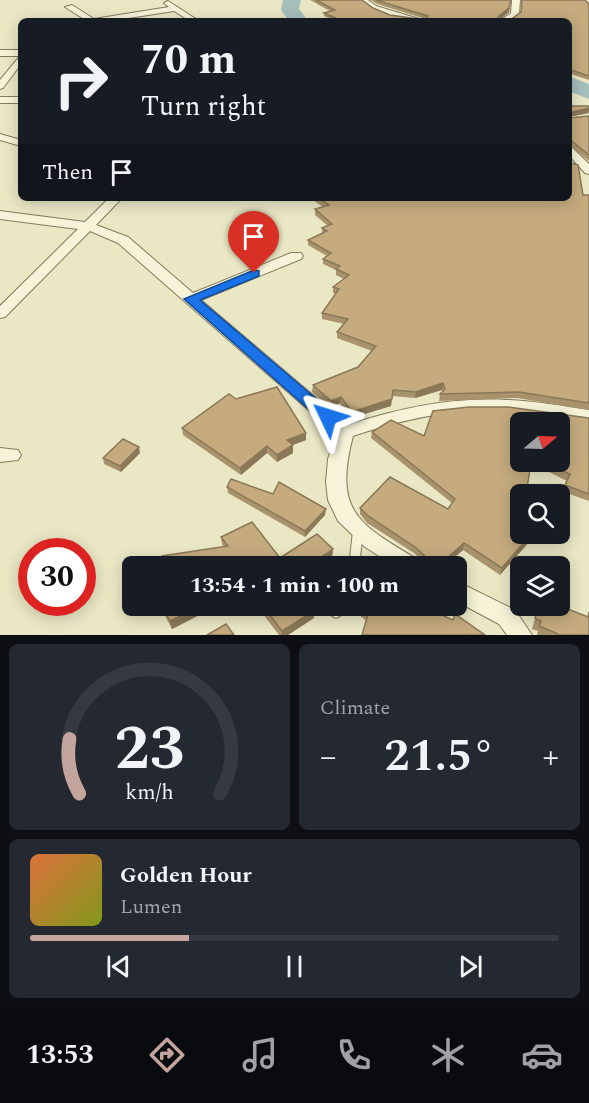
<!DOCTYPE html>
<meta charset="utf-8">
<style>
body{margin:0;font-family:Spectral,serif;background:#242831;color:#f1f3f6;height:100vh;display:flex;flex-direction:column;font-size:22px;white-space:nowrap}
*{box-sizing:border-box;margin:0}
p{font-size:20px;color:#9ea1a6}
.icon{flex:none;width:33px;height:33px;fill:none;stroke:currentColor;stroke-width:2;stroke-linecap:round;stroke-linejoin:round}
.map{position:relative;height:635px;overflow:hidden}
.details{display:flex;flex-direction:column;gap:9px;padding:9px;background:#0d0f14;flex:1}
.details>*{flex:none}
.banner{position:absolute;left:18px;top:18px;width:554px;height:183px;border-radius:9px;box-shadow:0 3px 15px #0003;background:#171b24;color:#f1f3f6;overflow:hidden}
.needle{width:39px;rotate:71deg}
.fabs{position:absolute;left:510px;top:412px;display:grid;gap:12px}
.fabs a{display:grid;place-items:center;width:60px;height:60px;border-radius:9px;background:#171b24;box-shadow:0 3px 15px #0003;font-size:30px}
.speed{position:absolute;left:18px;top:538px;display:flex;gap:12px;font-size:30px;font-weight:700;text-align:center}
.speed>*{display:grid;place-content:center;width:78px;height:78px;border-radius:50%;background:#171b24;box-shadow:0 3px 15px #0003;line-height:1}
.speed .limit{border:9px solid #d22;background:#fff;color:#111}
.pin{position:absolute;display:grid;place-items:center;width:51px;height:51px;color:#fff;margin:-62px -26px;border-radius:50% 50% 50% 0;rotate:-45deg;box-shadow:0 0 6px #0007}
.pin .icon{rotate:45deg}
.me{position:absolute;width:66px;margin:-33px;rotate:311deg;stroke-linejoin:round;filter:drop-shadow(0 0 4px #0008)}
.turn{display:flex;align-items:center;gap:21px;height:126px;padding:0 24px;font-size:27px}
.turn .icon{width:78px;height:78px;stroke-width:2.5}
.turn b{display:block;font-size:42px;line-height:51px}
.then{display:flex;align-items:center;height:57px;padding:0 24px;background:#0003;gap:12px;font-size:22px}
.big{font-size:45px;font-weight:700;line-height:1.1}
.details .tile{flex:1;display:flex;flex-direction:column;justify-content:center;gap:9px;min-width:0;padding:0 21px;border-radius:9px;background:#242831}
.details .dial{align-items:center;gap:0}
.dial svg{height:156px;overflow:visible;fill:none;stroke:#363941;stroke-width:7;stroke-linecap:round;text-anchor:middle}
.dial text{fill:#f1f3f6;stroke:none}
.song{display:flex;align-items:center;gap:18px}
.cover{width:72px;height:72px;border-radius:9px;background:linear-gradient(135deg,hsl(20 70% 55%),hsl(70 70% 35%))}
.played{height:6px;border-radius:3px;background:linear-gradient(90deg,#c4a59e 30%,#363941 30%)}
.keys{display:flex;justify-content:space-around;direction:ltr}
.heat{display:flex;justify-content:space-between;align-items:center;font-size:33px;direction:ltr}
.details .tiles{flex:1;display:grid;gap:9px;grid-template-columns:1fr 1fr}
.tile:last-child{grid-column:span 2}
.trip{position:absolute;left:122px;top:556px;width:345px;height:60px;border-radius:9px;background:#171b24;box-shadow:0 3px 15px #0003;font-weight:700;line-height:60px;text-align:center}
.dock{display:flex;height:96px;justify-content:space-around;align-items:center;background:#090b0e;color:#9ea1a6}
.dock .icon{width:42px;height:42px}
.dock .active{color:#c4a59e}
.dock b{font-size:27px;color:#f1f3f6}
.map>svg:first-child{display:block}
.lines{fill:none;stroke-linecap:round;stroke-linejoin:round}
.river{fill:#a6bebc;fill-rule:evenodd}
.lane-casing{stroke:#847a5d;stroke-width:2}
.street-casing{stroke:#847a5d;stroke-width:2}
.lane{fill:#f6f3d8;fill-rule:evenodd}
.street{fill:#f6f3d8;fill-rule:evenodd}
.wall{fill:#a9936c;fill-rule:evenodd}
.shaded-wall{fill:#8a7858}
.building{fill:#c5ab7e;stroke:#8a7858;stroke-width:1.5}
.route{fill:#1a73e8;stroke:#114b97;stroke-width:1.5}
</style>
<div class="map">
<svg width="589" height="635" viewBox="0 0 589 635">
<rect width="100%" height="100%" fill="#eae7c5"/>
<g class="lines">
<g class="river">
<polygon points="283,0 301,0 299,9 308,21 289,21 281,10"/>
<polygon points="568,76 589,84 589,99 568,91"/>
</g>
<g class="lane-casing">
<g id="lane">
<polygon points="358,527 362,528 363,531 359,567 349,567 353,531 354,528"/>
<polygon points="334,606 346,606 340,616 336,618 332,616 330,613"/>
</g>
</g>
<g class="street-casing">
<g id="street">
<path d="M 360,0 L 368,0 L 376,6 L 426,21 C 405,21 375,16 360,0 Z"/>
<polygon points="512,0 520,0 519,14 509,21 500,21 511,13"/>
<polygon points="168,1 199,21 190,21 174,11 109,21 87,21 65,7 72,5 94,19 169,7 164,3"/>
<polygon points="0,50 21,50 21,64 3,88 0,89 0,80 20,56 0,56"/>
<rect x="0" y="97" width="21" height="6"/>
<polygon points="0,134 21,140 21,146 0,140"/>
<polygon points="568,144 589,164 589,174 585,173 568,154"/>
<path d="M 109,198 L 122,198 L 96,225 L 128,237 L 193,293 L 291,253 L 301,253 L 303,256 L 301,259 L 201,300 L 348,425 C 399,408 452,397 507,400 C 534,401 562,406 589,410 L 589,422 C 562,418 534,413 507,411 C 454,408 403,419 353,436 C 333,513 359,524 420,561 L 424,567 L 396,567 L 365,547 L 338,521 L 328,500 L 326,482 L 328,459 L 336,434 L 118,243 L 90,231 L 5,317 L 0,318 L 0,306 L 78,229 L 0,219 L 0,211 L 85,222 Z"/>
<polygon points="0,448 18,450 21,455 18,460 0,462"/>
<polygon points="456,581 515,610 532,635 507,635 499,624 456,601"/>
</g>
</g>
<use href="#lane" class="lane"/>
<use href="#street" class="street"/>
</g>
<g class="wall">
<polygon points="310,0 362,0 373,8 390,15 418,19 426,19 377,4 371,0 511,0 509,12 501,18 510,20 589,4 589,80 568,73 568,21 335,21 324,16 324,13 330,11"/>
<polygon points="568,106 589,108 589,114 589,113 569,117 569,118 589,116 589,161 568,144"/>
<polygon points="568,151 572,156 571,161 568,161"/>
<polygon points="583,195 589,195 589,410 517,398 439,401 440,394 443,391 442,390 415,398 392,396 391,406 351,418 340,403 330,407 312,392 313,385 358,367 372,351 337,338 337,332 344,324 322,319 322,313 336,294 333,293 333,287 344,279 336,275 336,270 323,264 323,259 327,256 308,245 308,240 322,233 322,228 328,226 315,215 315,209 323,207 310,198 568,198"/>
<path d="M 589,418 L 589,501 L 564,492 L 567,481 L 531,463 L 520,534 L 536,534 L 500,575 L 463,550 L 443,567 L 429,567 L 414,553 L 367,523 L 360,514 L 360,508 L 448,509 L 452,503 L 371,438 L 372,432 L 424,436 ZM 560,423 L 560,462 L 520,462 Z"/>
<polygon points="182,428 306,440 293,445 293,453 277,462 267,453 241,475 183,435"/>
<polygon points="140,453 121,472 104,464 103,458"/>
<polygon points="227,487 325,515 305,537 228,493"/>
<polygon points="221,537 280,558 333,549 332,557 318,567 223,546 222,544"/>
<polygon points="160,606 217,606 172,629"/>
<polygon points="259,606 310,606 314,611 314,618 288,635 279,635 259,609"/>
<polygon points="361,610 485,635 366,620 361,617"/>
<polygon points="587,617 589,635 537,635 538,631 532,629 535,618"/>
</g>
<g class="shaded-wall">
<polygon points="511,0 509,12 498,21 498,17"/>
<polygon points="589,108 589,113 568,117 568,113"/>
<polygon points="443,383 442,390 415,398 416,392"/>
<polygon points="393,390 391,406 351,418 352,412"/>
<polygon points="341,397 340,403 330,407 331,401"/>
<polygon points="306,433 306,440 287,447 287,440"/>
<polygon points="293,445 293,453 277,462 277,455"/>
<polygon points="267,446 267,453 241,475 240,468"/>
<polygon points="139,447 140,453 121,472 120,466"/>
<polygon points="326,509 325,515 305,537 305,531"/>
<polygon points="531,534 536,534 500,575 502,568"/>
<polygon points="464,543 463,550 443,567 437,567"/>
<polygon points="333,549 332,557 318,567 307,567"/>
<polygon points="201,606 217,606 172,629 170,621"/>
<polygon points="314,611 314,618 288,635 282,635 282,631"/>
</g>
<g class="building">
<polygon points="316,0 362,0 373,8 390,15 418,19 426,20 428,16 376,0 511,0 509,8 498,17 510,20 521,12 522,0 585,0 589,4 589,76 568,69 568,21 335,21 340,20 324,13 335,10"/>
<polygon points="568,106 589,106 589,108 568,113"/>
<polygon points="589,116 589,155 568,138 568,117 569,118"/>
<polygon points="568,162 578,165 583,195 589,195 589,403 519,392 440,394 445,389 443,383 416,392 393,390 392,399 352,412 341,397 331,401 313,385 358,367 376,346 337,332 348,319 322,313 339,289 333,287 349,275 336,269 340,266 323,259 331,253 308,240 327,231 322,228 332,224 315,209 329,205 318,198 568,198"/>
<polygon points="277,387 306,433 287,440 293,445 277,455 267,446 240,468 182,428 229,394 236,399"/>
<polygon points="469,407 508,407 589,418 589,494 565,485 570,474 544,462 560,462 560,423 520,423 520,462 531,462 526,495 520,495 520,534 531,534 502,568 464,543 437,567 415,547 368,516 360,508 390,477 448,509 455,499 372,432 391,420 424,436 433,411"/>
<polygon points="123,439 139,447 120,466 103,458"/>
<polygon points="231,479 273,494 279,482 326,509 305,531 227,487"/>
<polygon points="252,522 280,558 317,534 333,549 307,567 161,567 162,556 228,546 221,537"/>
<polygon points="162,606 201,606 170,621"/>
<polygon points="263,606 310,606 314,611 282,631"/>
<polygon points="365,606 421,606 453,620 455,614 485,635 362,635 368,614 361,610"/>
<polygon points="540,606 560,606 588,617 589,612 589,635 558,635 558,634 539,626 541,621 535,618"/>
<polygon points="226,624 234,635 207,635"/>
</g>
<polygon class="route" points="254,270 259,271 259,276 200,300 333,413 336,417 333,421 322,421 184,299"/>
</svg>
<div class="fabs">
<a><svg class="needle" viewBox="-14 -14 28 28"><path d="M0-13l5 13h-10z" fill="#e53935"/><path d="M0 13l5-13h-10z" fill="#9ea1a6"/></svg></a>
<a><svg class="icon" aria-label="search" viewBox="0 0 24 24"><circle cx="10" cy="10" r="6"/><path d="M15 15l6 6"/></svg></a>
<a><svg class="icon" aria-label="layers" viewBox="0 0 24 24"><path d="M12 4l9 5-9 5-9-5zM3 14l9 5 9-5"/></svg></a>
</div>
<div class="speed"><div class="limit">30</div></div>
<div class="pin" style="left:254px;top:273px;background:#d93025"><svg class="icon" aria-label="arrive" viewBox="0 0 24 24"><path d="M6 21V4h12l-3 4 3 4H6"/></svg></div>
<svg class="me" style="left:328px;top:417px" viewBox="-20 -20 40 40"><path d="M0-17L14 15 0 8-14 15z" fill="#1a73e8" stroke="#fff" stroke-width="4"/></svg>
<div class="trip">13:54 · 1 min · 100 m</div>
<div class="banner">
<div class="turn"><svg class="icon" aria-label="right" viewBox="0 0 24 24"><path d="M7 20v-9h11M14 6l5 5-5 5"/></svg><div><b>70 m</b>Turn right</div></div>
<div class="then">Then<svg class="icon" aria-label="arrive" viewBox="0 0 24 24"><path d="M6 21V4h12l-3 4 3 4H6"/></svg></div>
</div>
</div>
<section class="details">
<div class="tiles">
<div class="tile dial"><svg viewBox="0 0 100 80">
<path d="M14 69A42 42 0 1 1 86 69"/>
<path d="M14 69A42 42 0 0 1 9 41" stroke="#c4a59e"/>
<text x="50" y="56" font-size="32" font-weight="700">23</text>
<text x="50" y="72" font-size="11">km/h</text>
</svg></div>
<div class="tile"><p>Climate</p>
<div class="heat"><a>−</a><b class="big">21.5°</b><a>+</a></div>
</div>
<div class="tile">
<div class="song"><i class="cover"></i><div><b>Golden Hour</b><p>Lumen</p></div></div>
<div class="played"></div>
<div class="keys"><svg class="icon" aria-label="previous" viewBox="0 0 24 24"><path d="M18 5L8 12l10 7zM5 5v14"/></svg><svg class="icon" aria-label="pause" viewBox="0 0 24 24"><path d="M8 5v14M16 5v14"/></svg><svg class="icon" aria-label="next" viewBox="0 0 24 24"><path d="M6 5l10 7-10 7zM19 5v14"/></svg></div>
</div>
</div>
</section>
<nav class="dock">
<b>13:53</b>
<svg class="icon active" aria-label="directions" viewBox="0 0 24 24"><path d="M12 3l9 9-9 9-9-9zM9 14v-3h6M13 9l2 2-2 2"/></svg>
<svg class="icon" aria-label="music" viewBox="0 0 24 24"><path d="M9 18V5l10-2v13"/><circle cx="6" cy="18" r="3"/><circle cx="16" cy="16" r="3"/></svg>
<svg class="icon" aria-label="phone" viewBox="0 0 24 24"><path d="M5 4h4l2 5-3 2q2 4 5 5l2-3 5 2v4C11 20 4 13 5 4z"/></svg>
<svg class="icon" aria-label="climate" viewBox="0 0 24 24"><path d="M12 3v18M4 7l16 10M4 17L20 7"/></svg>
<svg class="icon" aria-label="car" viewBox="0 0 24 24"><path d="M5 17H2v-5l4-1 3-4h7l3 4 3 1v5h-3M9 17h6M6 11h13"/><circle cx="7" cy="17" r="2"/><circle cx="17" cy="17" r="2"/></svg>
</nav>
